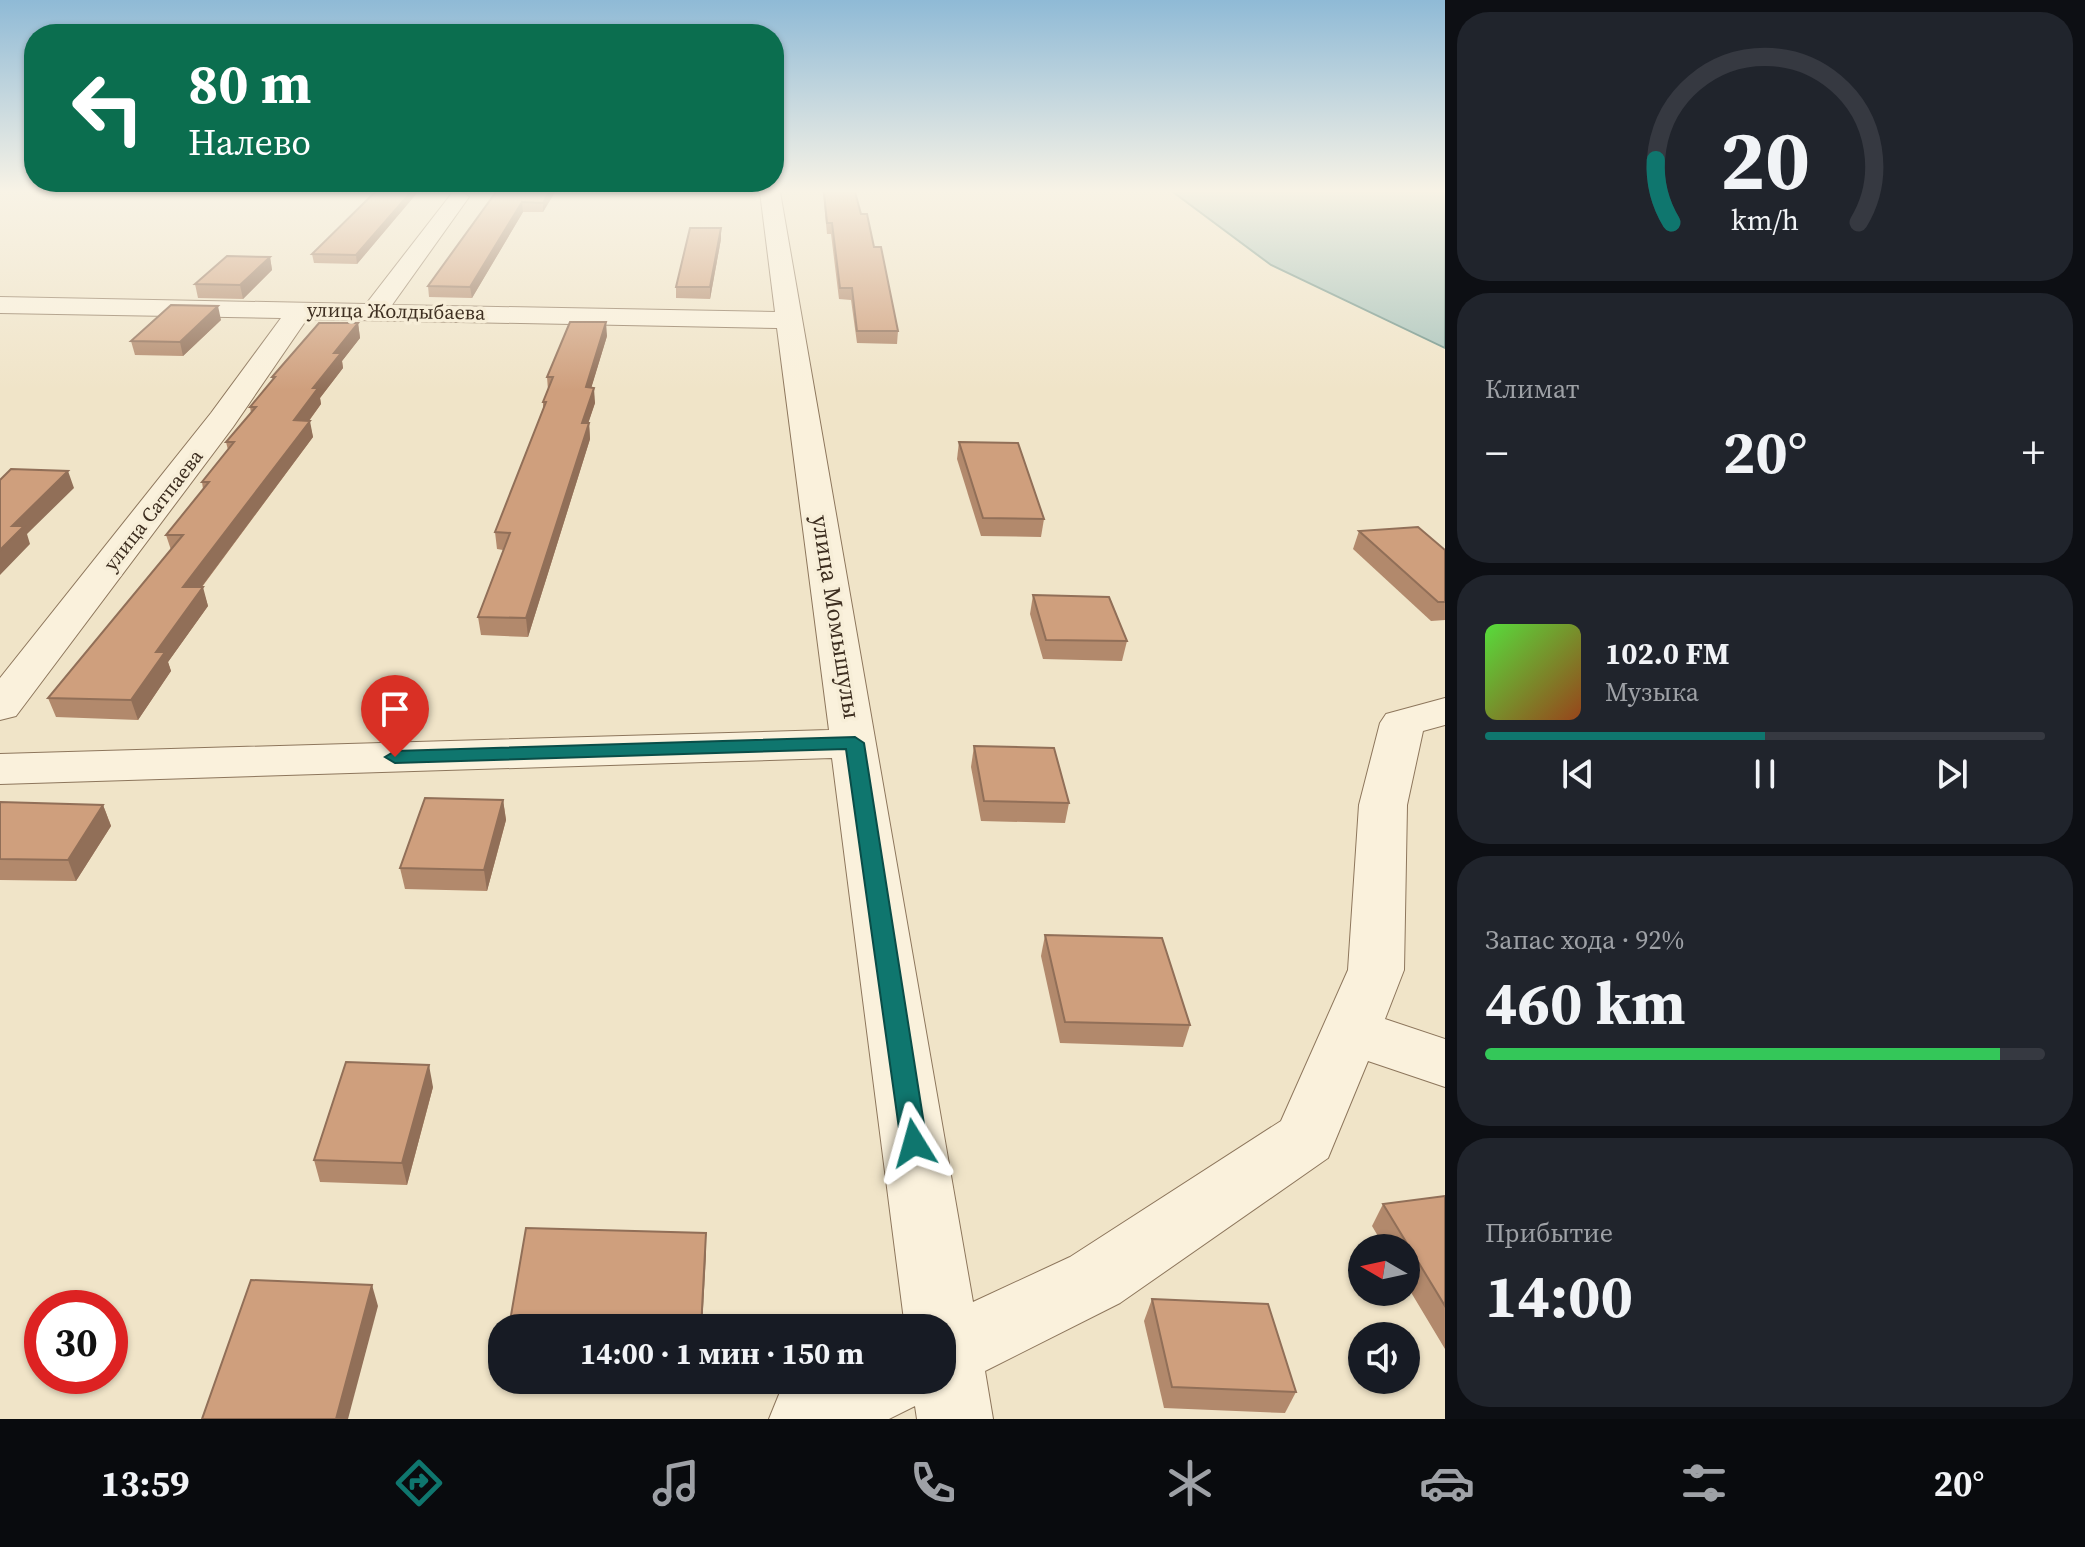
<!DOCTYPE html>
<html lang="ru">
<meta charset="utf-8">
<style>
body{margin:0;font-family:"Source Serif 4",serif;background:#20242c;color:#f1f3f6;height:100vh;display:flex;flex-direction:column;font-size:30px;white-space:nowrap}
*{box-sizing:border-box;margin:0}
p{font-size:26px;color:#9ea1a6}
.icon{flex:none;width:44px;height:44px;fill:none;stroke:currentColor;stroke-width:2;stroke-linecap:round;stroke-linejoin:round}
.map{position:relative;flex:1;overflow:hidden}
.drawer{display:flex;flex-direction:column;gap:12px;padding:12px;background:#0d0f14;width:640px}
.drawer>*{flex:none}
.hud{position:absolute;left:24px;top:24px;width:760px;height:168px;border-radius:32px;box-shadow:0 2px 6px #0004;background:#0b6e4f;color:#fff;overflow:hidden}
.needle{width:52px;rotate:279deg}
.fabs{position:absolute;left:1348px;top:1234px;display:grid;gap:16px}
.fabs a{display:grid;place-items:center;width:72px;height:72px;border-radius:50%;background:#171b24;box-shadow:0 2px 6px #0004;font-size:40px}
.speed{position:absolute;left:24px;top:1290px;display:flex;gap:16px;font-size:40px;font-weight:700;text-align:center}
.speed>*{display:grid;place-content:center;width:104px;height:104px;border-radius:50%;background:#171b24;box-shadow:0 2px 6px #0004;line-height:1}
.speed .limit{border:12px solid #d22;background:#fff;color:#111}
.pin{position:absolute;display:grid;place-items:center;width:68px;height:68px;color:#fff;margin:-82px -34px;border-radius:50% 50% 50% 0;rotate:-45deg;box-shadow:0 0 8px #0007}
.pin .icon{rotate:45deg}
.me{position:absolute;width:88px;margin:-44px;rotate:352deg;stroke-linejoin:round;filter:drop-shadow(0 0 6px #0008)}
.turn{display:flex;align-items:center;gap:28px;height:168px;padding:0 32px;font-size:36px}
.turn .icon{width:104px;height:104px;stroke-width:2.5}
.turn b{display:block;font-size:56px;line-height:68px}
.big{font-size:60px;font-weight:700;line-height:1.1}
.drawer .tile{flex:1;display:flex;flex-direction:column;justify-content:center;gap:12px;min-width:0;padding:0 28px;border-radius:32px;background:#20242c}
.drawer .dial{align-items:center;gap:0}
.dial svg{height:208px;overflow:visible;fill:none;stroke:#363941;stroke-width:7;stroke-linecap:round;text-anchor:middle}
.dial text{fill:#f1f3f6;stroke:none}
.song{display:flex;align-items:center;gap:24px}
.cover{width:96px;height:96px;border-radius:12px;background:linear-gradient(135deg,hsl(110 70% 55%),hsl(20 70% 35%))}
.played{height:8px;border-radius:4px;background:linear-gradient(90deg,#0f766e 50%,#363941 50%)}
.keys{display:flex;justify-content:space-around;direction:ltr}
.heat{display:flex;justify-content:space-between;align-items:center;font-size:44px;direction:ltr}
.charge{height:12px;border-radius:6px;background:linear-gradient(90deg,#34c759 92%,#363941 0)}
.trip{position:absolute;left:488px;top:1314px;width:468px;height:80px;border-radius:32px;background:#171b24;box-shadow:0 2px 6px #0004;font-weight:700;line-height:80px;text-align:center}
.tabs{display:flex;height:128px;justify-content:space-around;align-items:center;background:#090b0e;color:#9ea1a6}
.tabs .icon{width:56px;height:56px}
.tabs .on{color:#0f766e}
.tabs b{font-size:36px;color:#f1f3f6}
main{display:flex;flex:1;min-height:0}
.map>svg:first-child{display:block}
.water{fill:#a9c4bc;stroke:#6f938a;stroke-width:2}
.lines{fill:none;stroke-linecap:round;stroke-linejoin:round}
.minor-casing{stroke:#8d765c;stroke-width:2}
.minor{fill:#faf1dc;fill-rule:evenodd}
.wall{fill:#b2896c}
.shaded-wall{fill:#916f58}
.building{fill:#cf9f7d;stroke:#916f58;stroke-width:2}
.route{fill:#0f766e;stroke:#0a4d48;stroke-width:2}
.labels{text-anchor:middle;stroke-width:7;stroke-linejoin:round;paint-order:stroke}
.far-street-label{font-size:20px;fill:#3d2e20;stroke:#f7eed8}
.street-label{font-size:24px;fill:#3d2e20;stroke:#f7eed8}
</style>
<main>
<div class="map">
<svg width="1445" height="1419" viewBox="0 0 1445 1419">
<rect width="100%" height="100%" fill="#f0e4c8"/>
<polygon class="water" points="1173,192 1445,192 1445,348 1271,265"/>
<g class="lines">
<g class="minor-casing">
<polygon id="minor" points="462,192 469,197 392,305 775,312 760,192 780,192 973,1302 1070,1257 1281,1121 1348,970 1359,805 1380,723 1386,714 1445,698 1445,725 1423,731 1407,805 1404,970 1385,1019 1445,1039 1445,1087 1368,1061 1328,1158 1120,1303 985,1371 993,1419 917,1419 915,1406 889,1419 769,1419 780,1392 805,1380 942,1380 942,1328 905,1328 832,758 0,784 0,754 829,730 777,328 307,319 233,427 16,716 0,720 0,678 211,413 281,318 0,313 0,297 366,304 452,193"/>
</g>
<use href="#minor" class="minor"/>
</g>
<g class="wall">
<polygon points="496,192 555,192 543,212 523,212 472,298 429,297 428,286"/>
<polygon points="823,192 855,192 861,214 874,247 898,331 897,344 857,343 851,300 839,299 831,234 827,234"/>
<polygon points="417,193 357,264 314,263 312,254"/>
<polygon points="721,239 710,299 676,298 676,287"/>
<polygon points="270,257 272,270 243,299 198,298 195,284"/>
<polygon points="221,320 183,356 135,355 131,341"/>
<polygon points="358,323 360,338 342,361 343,368 320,398 321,404 309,421 313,437 202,587 208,606 168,662 171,671 138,720 56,717 48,698 171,550 166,535 203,489 202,482 228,450 226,442 251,413 250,407 273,380 272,377"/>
<polygon points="607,336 591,388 595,403 588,423 589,423 590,439 528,637 481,635 478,617 503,550 497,549 495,532 543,409 543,402 548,390 547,377"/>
<polygon points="959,442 1044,519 1041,537 981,536 957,459"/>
<polygon points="1359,531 1445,550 1445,620 1431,621 1353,549"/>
<polygon points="1033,595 1127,641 1122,661 1043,659 1030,614"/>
<polygon points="974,746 1069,803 1065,823 981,821 971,767"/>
<polygon points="503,800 506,820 487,891 405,889 400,868"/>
<polygon points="0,802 103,805 111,826 76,881 0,880"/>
<polygon points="1045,935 1190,1025 1183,1047 1060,1043 1041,956"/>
<polygon points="433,1087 407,1185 320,1182 314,1160"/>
<polygon points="1445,1196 1445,1349 1406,1284 1406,1248 1385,1248 1372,1226 1383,1204"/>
<polygon points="1152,1299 1296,1392 1285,1413 1164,1408 1144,1321"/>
</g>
<g class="shaded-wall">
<polygon points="411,192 417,192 417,193 357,264 356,255"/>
<polygon points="549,192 555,192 543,212 543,203"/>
<polygon points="522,202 523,212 472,298 470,287"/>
<polygon points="721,228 721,239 710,299 710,287"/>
<polygon points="270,257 272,270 243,299 240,285"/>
<polygon points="218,306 221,320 183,356 180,342"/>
<polygon points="606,322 607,336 587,402 586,387"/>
<polygon points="358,323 360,338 342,361 343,368 320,398 321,404 297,437 294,420 334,353"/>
<polygon points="594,388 595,403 583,439 582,423"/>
<polygon points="310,421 313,437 188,605 183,587"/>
<polygon points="589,423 590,439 528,637 526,618"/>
<polygon points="68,471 74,488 27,534 30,544 0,575 0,550 12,526"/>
<polygon points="203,587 208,606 168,662 171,671 138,720 131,700 156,652"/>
<polygon points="503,800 506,820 487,891 484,870"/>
<polygon points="103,805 111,826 76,881 68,860"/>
<polygon points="429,1065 433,1087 407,1185 402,1163"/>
<polygon points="706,1233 706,1255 702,1328 701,1328"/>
<polygon points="372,1285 378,1306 348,1419 336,1419"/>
</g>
<g class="building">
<polygon points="375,192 411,192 356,255 312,254"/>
<polygon points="496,192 549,192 543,203 522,202 470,287 428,286"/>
<polygon points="824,192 855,192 861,214 867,214 874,247 881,247 898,331 857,331 852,288 840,288 832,223 827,223"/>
<polygon points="690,228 721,228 710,287 676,287"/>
<polygon points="227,256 270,257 240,285 195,284"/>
<polygon points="171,305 218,306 180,342 131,341"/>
<polygon points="570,322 606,322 586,387 594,388 582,423 589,423 526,618 478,617 510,533 495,532 546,402 543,402 553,377 547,377"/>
<polygon points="319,323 358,323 334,353 341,353 313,388 318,388 294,420 310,421 183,587 203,587 156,652 165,652 131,700 48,698 183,535 166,535 209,482 202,482 234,442 226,442 256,407 250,407 275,377 272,377"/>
<polygon points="959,442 1018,443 1044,519 983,518"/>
<polygon points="11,469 68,471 12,526 24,526 0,550 0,480"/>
<polygon points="1418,527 1445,550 1445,602 1438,602 1359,531"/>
<polygon points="1033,595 1109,597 1127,641 1046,640"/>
<polygon points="974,746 1054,748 1069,803 984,801"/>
<polygon points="425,798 503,800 484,870 400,868"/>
<polygon points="0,802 103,805 68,860 0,859"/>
<polygon points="1045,935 1162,938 1190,1025 1065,1022"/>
<polygon points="346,1062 429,1065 402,1163 314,1160"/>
<polygon points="1445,1196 1445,1306 1383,1204"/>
<polygon points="526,1228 706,1233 701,1328 509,1327"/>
<polygon points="251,1280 372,1285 336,1419 202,1419"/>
<polygon points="1152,1299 1268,1304 1296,1392 1172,1387"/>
</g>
<linearGradient id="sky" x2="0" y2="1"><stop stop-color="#8fbad6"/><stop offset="0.49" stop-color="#f8f3e6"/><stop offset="1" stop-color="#f8f3e6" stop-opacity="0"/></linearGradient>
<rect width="1445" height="390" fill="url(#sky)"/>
<polygon class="route" points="855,737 864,743 927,1143 923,1151 914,1155 905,1151 901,1143 846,749 395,763 385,757 395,751"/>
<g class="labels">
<g class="far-street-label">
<text transform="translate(396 311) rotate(1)" y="7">улица Жолдыбаева</text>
<text transform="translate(153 510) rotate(-52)" y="7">улица Сатпаева</text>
</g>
<g class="street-label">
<text transform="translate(836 617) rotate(81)" y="8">улица Момышулы</text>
</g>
</g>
</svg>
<div class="fabs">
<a><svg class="needle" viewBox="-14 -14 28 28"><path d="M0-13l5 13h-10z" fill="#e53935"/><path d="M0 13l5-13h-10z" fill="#9ea1a6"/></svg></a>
<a><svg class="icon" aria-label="sound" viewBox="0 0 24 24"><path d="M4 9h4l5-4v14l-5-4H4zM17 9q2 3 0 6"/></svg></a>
</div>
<div class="speed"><div class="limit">30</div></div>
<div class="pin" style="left:395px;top:757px;background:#d93025"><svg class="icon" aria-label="arrive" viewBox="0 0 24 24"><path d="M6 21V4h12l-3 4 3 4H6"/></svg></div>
<svg class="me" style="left:914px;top:1143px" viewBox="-20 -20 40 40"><path d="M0-17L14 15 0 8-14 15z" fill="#0f766e" stroke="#fff" stroke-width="4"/></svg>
<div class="trip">14:00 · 1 мин · 150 m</div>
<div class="hud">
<div class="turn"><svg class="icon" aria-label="left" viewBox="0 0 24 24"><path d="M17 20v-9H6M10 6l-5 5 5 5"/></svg><div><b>80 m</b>Налево</div></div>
</div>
</div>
<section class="drawer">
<div class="tile dial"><svg viewBox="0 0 100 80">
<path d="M14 69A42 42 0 1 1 86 69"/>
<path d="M14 69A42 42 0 0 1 8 45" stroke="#0f766e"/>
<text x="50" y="56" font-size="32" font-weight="700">20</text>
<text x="50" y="72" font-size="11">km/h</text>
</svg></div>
<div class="tile"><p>Климат</p>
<div class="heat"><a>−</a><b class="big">20°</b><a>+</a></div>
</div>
<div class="tile">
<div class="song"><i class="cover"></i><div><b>102.0 FM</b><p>Музыка</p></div></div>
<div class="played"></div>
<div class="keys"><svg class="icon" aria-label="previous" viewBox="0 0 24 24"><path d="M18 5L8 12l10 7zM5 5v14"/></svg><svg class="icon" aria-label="pause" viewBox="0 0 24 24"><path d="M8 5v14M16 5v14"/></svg><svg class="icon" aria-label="next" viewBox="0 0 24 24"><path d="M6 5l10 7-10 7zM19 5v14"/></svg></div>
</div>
<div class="tile"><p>Запас хода · 92%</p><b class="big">460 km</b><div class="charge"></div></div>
<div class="tile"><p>Прибытие</p><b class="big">14:00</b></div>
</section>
</main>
<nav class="tabs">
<b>13:59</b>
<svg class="icon on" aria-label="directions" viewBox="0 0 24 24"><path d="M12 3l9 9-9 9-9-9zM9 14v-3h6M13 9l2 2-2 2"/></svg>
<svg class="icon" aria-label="music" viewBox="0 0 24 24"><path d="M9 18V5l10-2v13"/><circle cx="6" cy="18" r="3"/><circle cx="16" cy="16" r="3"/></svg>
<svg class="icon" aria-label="phone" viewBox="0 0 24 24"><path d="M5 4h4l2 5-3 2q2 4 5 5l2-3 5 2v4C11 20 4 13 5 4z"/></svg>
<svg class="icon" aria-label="climate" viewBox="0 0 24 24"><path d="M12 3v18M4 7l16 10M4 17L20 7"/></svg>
<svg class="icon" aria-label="car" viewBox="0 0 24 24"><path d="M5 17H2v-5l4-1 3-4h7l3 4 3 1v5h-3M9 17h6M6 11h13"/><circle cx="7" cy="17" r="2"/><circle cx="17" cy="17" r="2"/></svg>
<svg class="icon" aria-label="filters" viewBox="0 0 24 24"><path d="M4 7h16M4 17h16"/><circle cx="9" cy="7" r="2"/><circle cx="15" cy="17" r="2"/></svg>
<b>20°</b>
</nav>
